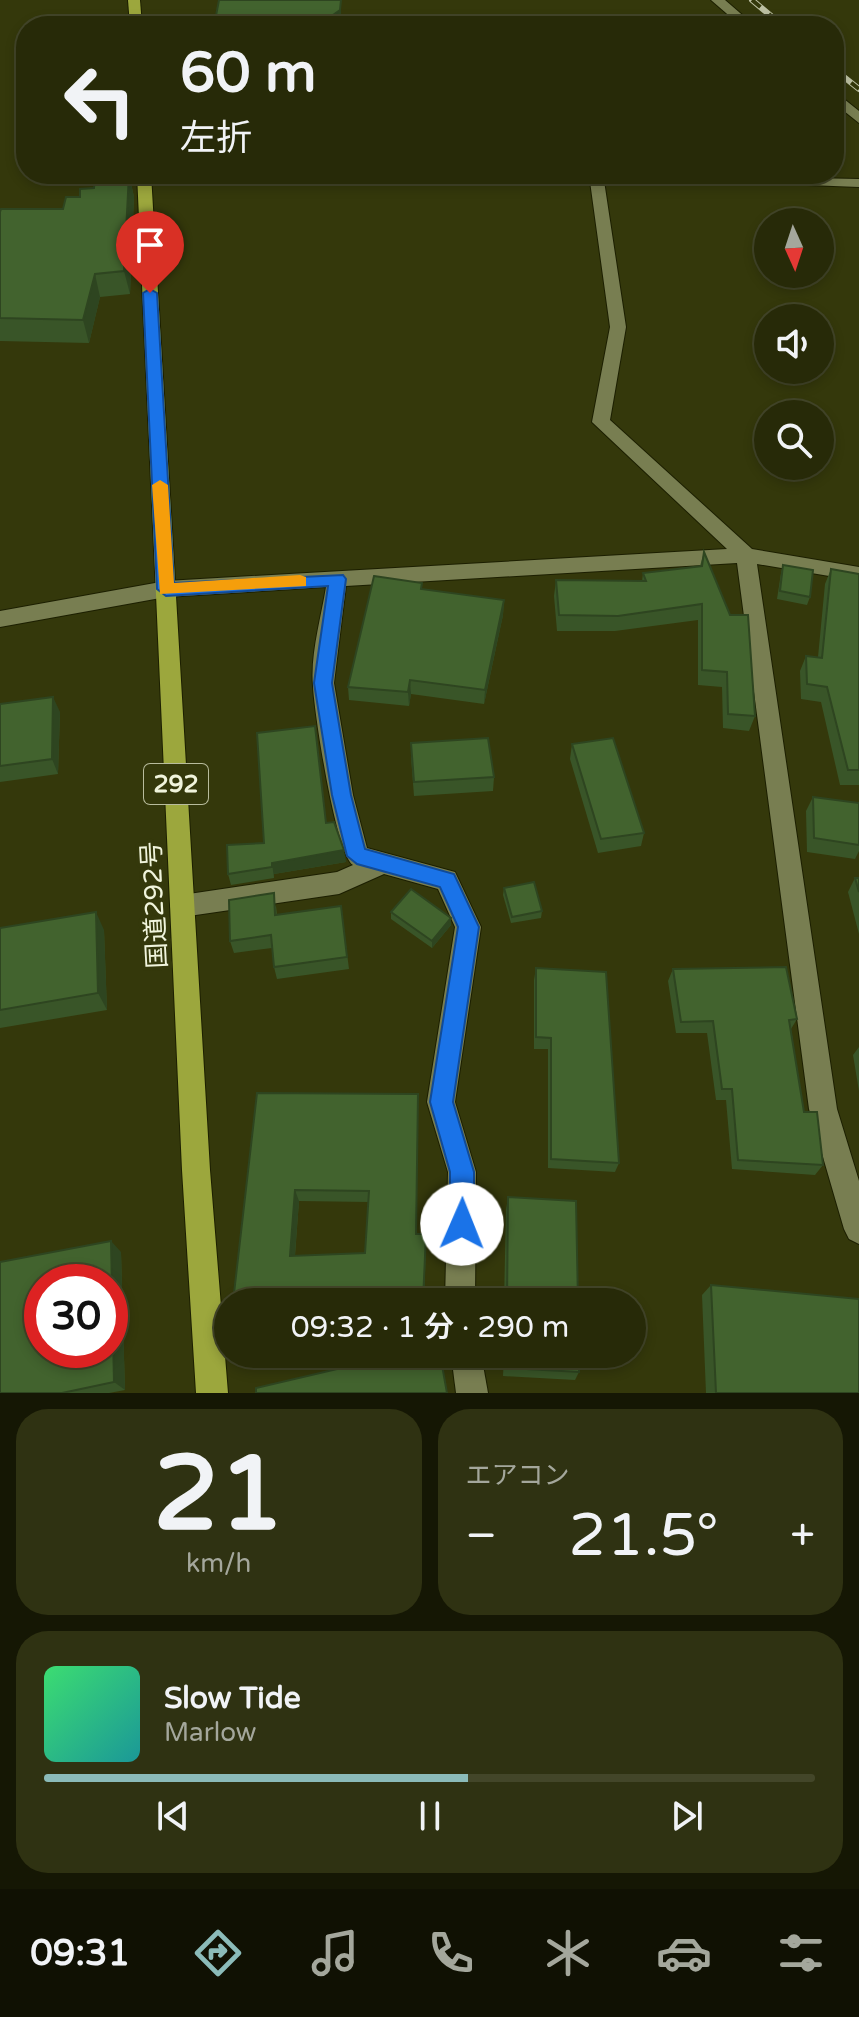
<!DOCTYPE html>
<html lang="ja">
<meta charset="utf-8">
<style>
body{margin:0;font-family:"Varela Round","Noto Sans JP",sans-serif;background:#2f3212;color:#f1f3f6;height:100vh;display:flex;flex-direction:column;font-size:30px;white-space:nowrap}
*{box-sizing:border-box;margin:0}
p{font-size:26px;color:#a4a79c}
.icon{flex:none;width:44px;height:44px;fill:none;stroke:currentColor;stroke-width:2;stroke-linecap:round;stroke-linejoin:round}
.map{position:relative;height:1393px;overflow:hidden}
.sheet{display:flex;flex-direction:column;gap:16px;padding:16px;background:#151704;flex:1}
.sheet>*{flex:none}
.guide{position:absolute;left:16px;top:16px;width:828px;height:168px;border-radius:32px;box-shadow:0 4px 12px #0003,0 0 0 2px #434629;background:#272a08;color:#f1f3f6;overflow:hidden}
.needle{width:52px;rotate:177deg}
.tools{position:absolute;left:754px;top:208px;display:grid;gap:16px}
.tools a{display:grid;place-items:center;width:80px;height:80px;border-radius:50%;background:#272a08;box-shadow:0 4px 12px #0003,0 0 0 2px #434629;font-size:40px}
.speed{position:absolute;left:24px;top:1264px;display:flex;gap:16px;font-size:40px;font-weight:700;text-align:center}
.speed>*{display:grid;place-content:center;width:104px;height:104px;border-radius:50%;background:#272a08;box-shadow:0 4px 12px #0003,0 0 0 2px #434629;line-height:1}
.speed .limit{border:12px solid #d22;background:#fff;color:#111}
.pin{position:absolute;display:grid;place-items:center;width:68px;height:68px;color:#fff;margin:-82px -34px;border-radius:50% 50% 50% 0;rotate:-45deg;box-shadow:0 0 8px #0007}
.pin .icon{rotate:45deg}
.me{position:absolute;width:88px;margin:-44px;rotate:1deg;stroke-linejoin:round;filter:drop-shadow(0 0 6px #0008)}
.turn{display:flex;align-items:center;gap:28px;height:168px;padding:0 32px;font-size:36px}
.turn .icon{width:104px;height:104px;stroke-width:2.5}
.turn b{display:block;font-size:56px;line-height:68px}
.big{font-size:60px;font-weight:600;line-height:1.1}
.sheet .widget{flex:1;display:flex;flex-direction:column;justify-content:center;gap:12px;min-width:0;padding:0 28px;border-radius:32px;background:#2f3212}
.sheet .dial{align-items:center;gap:0}
.dial b{font-size:104px;line-height:1}
.song{display:flex;align-items:center;gap:24px}
.cover{width:96px;height:96px;border-radius:12px;background:linear-gradient(135deg,hsl(140 70% 55%),hsl(180 70% 35%))}
.played{height:8px;border-radius:4px;background:linear-gradient(90deg,#8bbbb9 55%,#434629 55%)}
.keys{display:flex;justify-content:space-around;direction:ltr}
.heat{display:flex;justify-content:space-between;align-items:center;font-size:44px;direction:ltr}
.sheet .tiles{flex:1;display:grid;gap:16px;grid-template-columns:1fr 1fr}
.widget:last-child{grid-column:span 2}
.trip{position:absolute;left:214px;top:1288px;width:432px;height:80px;border-radius:40px;background:#272a08;box-shadow:0 4px 12px #0003,0 0 0 2px #434629;font-weight:600;line-height:80px;text-align:center}
.tabs{display:flex;height:128px;justify-content:space-around;align-items:center;background:#101103;color:#a4a79c}
.tabs .icon{width:56px;height:56px}
.tabs .active{color:#8bbbb9}
.tabs b{font-size:36px;color:#f1f3f6}
.map>svg:first-child{display:block}
.lines{fill:none;stroke-linecap:round;stroke-linejoin:round}
.minor-casing{stroke:#1c1f00;stroke-width:2}
.trunk-casing{stroke:#1c1f00;stroke-width:2}
.minor{fill:#787e51;fill-rule:evenodd}
.trunk{fill:#9ca73d;fill-rule:evenodd}
.rail-casing{stroke:#bcc0a2;stroke-width:6}
.rail{stroke:#34380b;stroke-width:4;stroke-dasharray:11;stroke-linecap:butt}
.wall{fill:#395528;fill-rule:evenodd}
.shaded-wall{fill:#2e4520}
.building{fill:#42632e;stroke:#2e4520;stroke-width:2;fill-rule:evenodd}
.route{fill:#1a73e8;stroke:#114b97;stroke-width:2}
.slow{fill:#f59e0b}
.labels{text-anchor:middle;stroke-width:8;stroke-linejoin:round;paint-order:stroke}
.shield{fill:#34380b;stroke:#b8bc9d;stroke-width:2}
.shield-label{font-size:24px;font-weight:bold;fill:#f0f4dc}
.street-label{font-size:26px;fill:#f0f4dc;stroke:#34380b}
</style>
<div class="map">
<svg width="859" height="1393" viewBox="0 0 859 1393">
<rect width="100%" height="100%" fill="#34380b"/>
<g class="lines">
<g class="minor-casing">
<g id="minor">
<polygon points="711,0 725,0 755,26 741,26"/>
<polygon points="834,91 859,111 859,123 834,103"/>
<path d="M 589,174 L 603,174 L 626,327 L 610,420 L 752,549 L 859,567 L 859,581 L 757,564 L 837,1109 L 859,1181 L 859,1244 L 849,1239 L 844,1229 L 809,1109 L 737,563 L 346,586 L 334,683 L 353,795 L 367,848 L 455,872 L 481,927 L 455,1102 L 476,1172 L 475,1302 L 445,1302 L 448,1172 L 427,1102 L 455,927 L 438,889 L 384,874 L 339,894 L 182,917 L 173,914 L 170,906 L 173,898 L 182,895 L 337,872 L 353,865 C 336,855 314,712 313,686 C 310,655 321,618 326,587 L 166,597 L 0,627 L 0,611 L 166,581 L 727,549 L 592,422 L 610,327 Z"/>
<polygon points="623,174 859,179 859,187 630,178"/>
<polygon points="451,1354 481,1354 488,1393 456,1393"/>
</g>
</g>
<g class="trunk-casing">
<g id="trunk">
<polygon points="128,0 140,0 142,26 130,26"/>
<polygon points="137,174 151,174 210,1170 228,1393 196,1393 182,1170"/>
</g>
</g>
<use href="#minor" class="minor"/>
<use href="#trunk" class="trunk"/>
<g class="rail-casing">
<g id="rail">
<polyline points="752,0 783,26"/>
<polyline points="834,69 859,89"/>
</g>
</g>
<use href="#rail" class="rail"/>
</g>
<g class="wall">
<polygon points="129,174 134,197 130,294 100,297 89,343 0,341 0,212 63,209 94,188"/>
<polygon points="704,552 755,716 749,731 723,728 722,687 698,685 698,620 615,631 557,631 554,596 556,580 642,581 643,573 700,566"/>
<polygon points="783,565 810,597 807,605 777,599 781,573"/>
<polygon points="831,569 859,574 859,785 840,785 821,702 801,699 800,671 806,656 818,657 825,584"/>
<polygon points="422,589 504,600 503,615 484,704 411,694 409,706 349,700 348,687"/>
<polygon points="0,704 60,712 58,774 0,782"/>
<polygon points="572,744 644,833 641,846 598,853 570,759"/>
<polygon points="411,757 494,777 493,791 414,796"/>
<polygon points="813,797 859,803 859,851 855,859 807,852 806,811"/>
<polygon points="326,823 346,862 274,874 274,878 231,885 228,874"/>
<polygon points="855,878 859,878 859,934 848,892"/>
<polygon points="504,888 542,911 541,918 511,923 503,895"/>
<polygon points="276,906 277,915 341,906 349,969 277,979 274,967 272,948 234,953 230,941"/>
<polygon points="391,912 451,925 432,948 391,919"/>
<polygon points="0,928 104,930 107,1010 0,1028"/>
<polygon points="536,968 619,1163 615,1172 548,1168 548,1049 534,1049 534,980"/>
<polygon points="673,969 797,1019 791,1029 804,1112 823,1165 815,1175 732,1169 726,1100 716,1100 707,1033 676,1033 668,981"/>
<polygon points="859,1047 859,1091 853,1055"/>
<path d="M 257,1093 L 418,1094 L 416,1234 L 426,1244 L 424,1302 L 233,1302 ZM 299,1201 L 369,1202 L 365,1253 L 295,1256 Z"/>
<polygon points="508,1197 578,1302 504,1302 506,1210"/>
<polygon points="121,1252 125,1390 109,1393 0,1393"/>
<polygon points="711,1285 859,1393 706,1393 702,1295"/>
<polygon points="504,1354 579,1354 579,1372 575,1380 503,1376"/>
</g>
<g class="shaded-wall">
<polygon points="341,0 341,18 329,26 330,17"/>
<polygon points="129,174 134,197 130,294 124,271"/>
<polygon points="95,274 100,297 89,343 83,320"/>
<polygon points="504,600 503,615 484,704 485,690"/>
<polygon points="410,680 411,694 409,706 408,692"/>
<polygon points="53,697 60,712 58,774 52,759"/>
<polygon points="344,850 346,862 274,874 274,878 272,863"/>
<polygon points="96,912 104,930 107,1010 98,993"/>
<polygon points="451,918 451,925 432,948 432,941"/>
<polygon points="295,1190 299,1201 294,1266 290,1256"/>
<polygon points="111,1241 121,1252 125,1390 114,1382"/>
</g>
<g class="building">
<polygon points="219,0 341,0 340,10 330,17 329,26 214,26"/>
<polygon points="129,174 124,271 95,274 83,320 0,318 0,212 1,209 63,209 66,197 80,197 80,189 94,188 95,175"/>
<polygon points="704,552 730,615 748,615 755,716 728,714 727,672 702,670 702,604 618,616 559,615 556,580 646,581 643,573 702,566"/>
<polygon points="783,565 813,570 810,597 780,591"/>
<polygon points="831,569 859,574 859,770 848,770 827,687 807,684 806,656 822,658"/>
<polygon points="374,576 422,583 421,589 504,600 485,690 410,680 408,692 348,687"/>
<polygon points="53,697 52,759 0,766 0,704"/>
<polygon points="315,726 326,823 334,822 344,850 272,863 272,867 228,874 227,845 264,843 257,733"/>
<polygon points="488,738 494,777 414,782 411,743"/>
<polygon points="613,738 644,833 601,839 572,744"/>
<polygon points="813,797 859,803 859,845 814,838"/>
<polygon points="855,878 859,878 859,892"/>
<polygon points="534,882 542,911 512,917 504,888"/>
<polygon points="411,889 451,918 432,941 391,912"/>
<polygon points="274,893 275,915 341,906 347,957 274,967 271,935 230,941 229,900"/>
<polygon points="96,912 98,993 0,1010 0,928"/>
<polygon points="786,967 797,1019 789,1020 804,1112 817,1112 823,1165 738,1160 732,1089 722,1089 713,1021 681,1022 673,969"/>
<polygon points="536,968 606,972 619,1163 551,1159 551,1038 536,1037"/>
<path d="M 257,1093 L 418,1094 L 416,1234 L 426,1234 L 423,1301 L 351,1297 L 351,1302 L 233,1302 ZM 295,1190 L 369,1191 L 365,1253 L 290,1256 Z"/>
<polygon points="508,1197 576,1201 578,1302 507,1302"/>
<path d="M 111,1241 L 114,1382 L 62,1393 L 0,1393 L 0,1262 ZM 42,1282 L 110,1282 L 110,1350 L 42,1350 Z"/>
<polygon points="711,1285 859,1299 859,1393 716,1393"/>
<polygon points="401,1354 440,1354 447,1393 256,1393 256,1388"/>
<polygon points="506,1354 579,1354 579,1372 506,1368"/>
</g>
<polygon class="route" points="150,289 157,293 174,583 343,575 346,579 332,683 351,795 365,849 454,874 479,927 453,1102 474,1172 474,1224 470,1233 462,1236 453,1233 450,1224 450,1172 430,1102 458,927 440,887 357,864 347,856 332,795 314,683 328,586 166,596 157,589 143,293"/>
<polygon class="slow" points="160,480 168,485 174,583 300,575 306,577 306,586 160,594 152,485"/>
<g class="labels">
<rect class="shield" x="144" y="764" width="64" height="40" rx="6"/>
<g class="shield-label">
<text x="176" y="792">292</text>
</g>
<g class="street-label">
<text transform="translate(154 905) rotate(-93)" y="9">国道292号</text>
</g>
</g>
</svg>
<div class="tools">
<a><svg class="needle" viewBox="-14 -14 28 28"><path d="M0-13l5 13h-10z" fill="#e53935"/><path d="M0 13l5-13h-10z" fill="#a4a79c"/></svg></a>
<a><svg class="icon" aria-label="sound" viewBox="0 0 24 24"><path d="M4 9h4l5-4v14l-5-4H4zM17 9q2 3 0 6"/></svg></a>
<a><svg class="icon" aria-label="search" viewBox="0 0 24 24"><circle cx="10" cy="10" r="6"/><path d="M15 15l6 6"/></svg></a>
</div>
<div class="speed"><div class="limit">30</div></div>
<div class="pin" style="left:150px;top:293px;background:#d93025"><svg class="icon" aria-label="arrive" viewBox="0 0 24 24"><path d="M6 21V4h12l-3 4 3 4H6"/></svg></div>
<svg class="me" style="left:462px;top:1224px" viewBox="-20 -20 40 40"><circle r="19" fill="#fff"/><path d="M0-13L10 11 0 6-10 11z" fill="#1a73e8"/></svg>
<div class="trip">09:32 · 1 分 · 290 m</div>
<div class="guide">
<div class="turn"><svg class="icon" aria-label="left" viewBox="0 0 24 24"><path d="M17 20v-9H6M10 6l-5 5 5 5"/></svg><div><b>60 m</b>左折</div></div>
</div>
</div>
<section class="sheet">
<div class="tiles">
<div class="widget dial"><b>21</b><p>km/h</p></div>
<div class="widget"><p>エアコン</p>
<div class="heat"><a>−</a><b class="big">21.5°</b><a>+</a></div>
</div>
<div class="widget">
<div class="song"><i class="cover"></i><div><b>Slow Tide</b><p>Marlow</p></div></div>
<div class="played"></div>
<div class="keys"><svg class="icon" aria-label="previous" viewBox="0 0 24 24"><path d="M18 5L8 12l10 7zM5 5v14"/></svg><svg class="icon" aria-label="pause" viewBox="0 0 24 24"><path d="M8 5v14M16 5v14"/></svg><svg class="icon" aria-label="next" viewBox="0 0 24 24"><path d="M6 5l10 7-10 7zM19 5v14"/></svg></div>
</div>
</div>
</section>
<nav class="tabs">
<b>09:31</b>
<svg class="icon active" aria-label="directions" viewBox="0 0 24 24"><path d="M12 3l9 9-9 9-9-9zM9 14v-3h6M13 9l2 2-2 2"/></svg>
<svg class="icon" aria-label="music" viewBox="0 0 24 24"><path d="M9 18V5l10-2v13"/><circle cx="6" cy="18" r="3"/><circle cx="16" cy="16" r="3"/></svg>
<svg class="icon" aria-label="phone" viewBox="0 0 24 24"><path d="M5 4h4l2 5-3 2q2 4 5 5l2-3 5 2v4C11 20 4 13 5 4z"/></svg>
<svg class="icon" aria-label="climate" viewBox="0 0 24 24"><path d="M12 3v18M4 7l16 10M4 17L20 7"/></svg>
<svg class="icon" aria-label="car" viewBox="0 0 24 24"><path d="M5 17H2v-5l4-1 3-4h7l3 4 3 1v5h-3M9 17h6M6 11h13"/><circle cx="7" cy="17" r="2"/><circle cx="17" cy="17" r="2"/></svg>
<svg class="icon" aria-label="filters" viewBox="0 0 24 24"><path d="M4 7h16M4 17h16"/><circle cx="9" cy="7" r="2"/><circle cx="15" cy="17" r="2"/></svg>
</nav>
